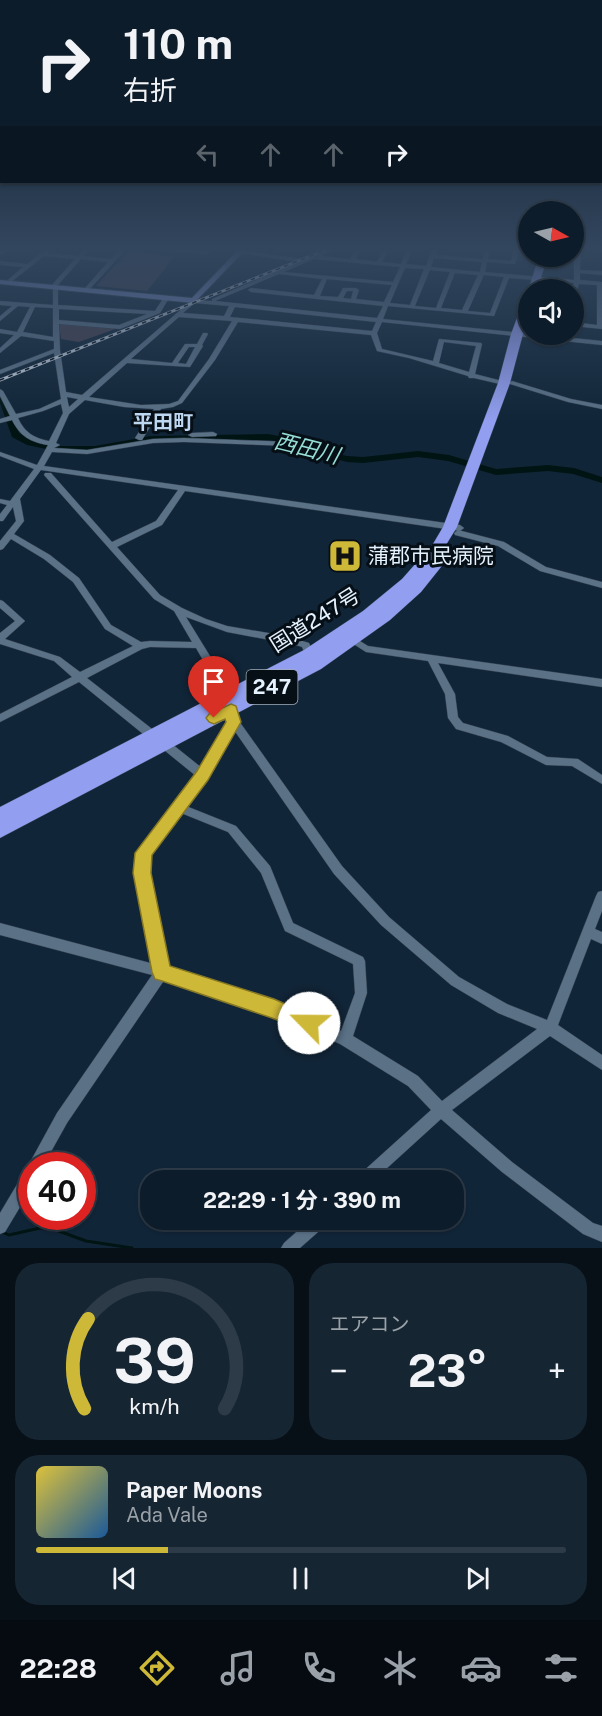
<!DOCTYPE html>
<html lang="ja">
<meta charset="utf-8">
<style>
body{margin:0;font-family:"Public Sans","Noto Sans JP",sans-serif;background:#162532;color:#f1f3f6;height:100vh;display:flex;flex-direction:column;font-size:22px;white-space:nowrap}
*{box-sizing:border-box;margin:0}
p{font-size:20px;color:#9aa1a8}
.icon{flex:none;width:33px;height:33px;fill:none;stroke:currentColor;stroke-width:2;stroke-linecap:round;stroke-linejoin:round}
.map{position:relative;height:1248px;overflow:hidden}
.drawer{display:flex;flex-direction:column;gap:15px;padding:15px;background:#070f17;flex:1}
.drawer>*{flex:none}
.top-card{position:absolute;left:0px;top:0px;width:603px;height:183px;box-shadow:0 2px 4px #0004,0 0 0 2px #2d3a47;background:#0d1c2a;color:#f1f3f6;overflow:hidden}
.needle{width:39px;rotate:98deg}
.controls{position:absolute;left:518px;top:201px;display:grid;gap:12px}
.controls a{display:grid;place-items:center;width:66px;height:66px;border-radius:50%;background:#0d1c2a;box-shadow:0 2px 4px #0004,0 0 0 2px #2d3a47;font-size:30px}
.speed{position:absolute;left:18px;top:1152px;display:flex;gap:12px;font-size:30px;font-weight:700;text-align:center}
.speed>*{display:grid;place-content:center;width:78px;height:78px;border-radius:50%;background:#0d1c2a;box-shadow:0 2px 4px #0004,0 0 0 2px #2d3a47;line-height:1}
.speed .limit{border:9px solid #d22;background:#fff;color:#111}
.pin{position:absolute;display:grid;place-items:center;width:51px;height:51px;color:#fff;margin:-62px -26px;border-radius:50% 50% 50% 0;rotate:-45deg;box-shadow:0 0 6px #0007}
.pin .icon{rotate:45deg}
.me{position:absolute;width:66px;margin:-33px;rotate:293deg;stroke-linejoin:round;filter:drop-shadow(0 0 4px #0008)}
.turn{display:flex;align-items:center;gap:21px;height:126px;padding:0 24px;font-size:27px}
.turn .icon{width:78px;height:78px;stroke-width:2.5}
.turn b{display:block;font-size:42px;line-height:51px}
.lanes{display:flex;align-items:center;height:57px;padding:0 24px;background:#0003;justify-content:center;gap:30px;direction:ltr}
.lanes .off{opacity:.35}
.big{font-size:45px;font-weight:700;line-height:1.1}
.drawer .tile{flex:1;display:flex;flex-direction:column;justify-content:center;gap:9px;min-width:0;padding:0 21px;border-radius:24px;background:#162532}
.drawer .dial{align-items:center;gap:0}
.dial svg{height:156px;overflow:visible;fill:none;stroke:#2d3a47;stroke-width:7;stroke-linecap:round;text-anchor:middle}
.dial text{fill:#f1f3f6;stroke:none}
.song{display:flex;align-items:center;gap:18px}
.cover{width:72px;height:72px;border-radius:9px;background:linear-gradient(135deg,hsl(50 70% 55%),hsl(210 70% 35%))}
.played{height:6px;border-radius:3px;background:linear-gradient(90deg,#ceb837 25%,#2d3a47 25%)}
.keys{display:flex;justify-content:space-around;direction:ltr}
.heat{display:flex;justify-content:space-between;align-items:center;font-size:33px;direction:ltr}
.drawer .tiles{flex:1;display:grid;gap:15px;grid-template-columns:1fr 1fr}
.tile:last-child{grid-column:span 2}
.trip{position:absolute;left:140px;top:1170px;width:324px;height:60px;border-radius:24px;background:#0d1c2a;box-shadow:0 2px 4px #0004,0 0 0 2px #2d3a47;font-weight:700;line-height:60px;text-align:center}
.tabs{display:flex;height:96px;justify-content:space-around;align-items:center;background:#050b11;color:#9aa1a8}
.tabs .icon{width:42px;height:42px}
.tabs .current{color:#ceb837}
.tabs b{font-size:27px;color:#f1f3f6}
.map>svg:first-child{display:block}
.green{fill:#47404f}
.lines{fill:none;stroke-linecap:round;stroke-linejoin:round}
.stream{stroke:#001513;stroke-width:3}
.river{fill:#001513;fill-rule:evenodd}
.minor-casing{stroke:#324050;stroke-width:1}
.major-casing{stroke:#324050;stroke-width:2}
.highway-casing{stroke:#324050;stroke-width:1}
.minor{fill:#5a7186;fill-rule:evenodd}
.major{fill:#7c8cc6;fill-rule:evenodd}
.highway{fill:#929ef0;fill-rule:evenodd}
.rail-casing{stroke:#bac8d7;stroke-width:3}
.rail{stroke:#060e16;stroke-width:1.5;stroke-dasharray:4.5;stroke-linecap:butt}
.route{fill:#ceb837;stroke:#867824;stroke-width:1.5}
.labels{text-anchor:middle;stroke-width:6;stroke-linejoin:round;paint-order:stroke}
.far-quarter-label{font-size:20px;font-weight:bold;fill:#bed7f0;stroke:#060e16}
.shield{fill:#060e16;stroke:#a2aeb9;stroke-width:1.5}
.shield-label{font-size:20px;font-weight:bold;fill:#e5f2ff}
.poi-label{font-size:21px;fill:#e5f2ff;stroke:#060e16;text-anchor:start}
.street-label{font-size:21px;fill:#e5f2ff;stroke:#060e16}
.water-label{font-size:22px;font-style:italic;fill:#95dcd5;stroke:#060e16}
</style>
<div class="map">
<svg width="602" height="1248" viewBox="0 0 602 1248">
<rect width="100%" height="100%" fill="#112538"/>
<g class="green">
<polygon points="127,252 175,256 147,291 96,286"/>
<polygon points="61,323 118,328 79,342 61,339 59,324"/>
</g>
<g class="lines">
<polyline class="stream" points="0,1231 9,1235 40,1228 56,1230 86,1241 132,1248"/>
<polygon class="river" points="0,395 9,401 19,433 33,441 61,446 95,446 151,436 268,434 305,441 327,451 347,456 363,457 418,451 449,455 496,469 548,465 574,468 602,477 602,483 573,474 548,471 496,475 448,461 418,457 363,463 347,462 321,455 299,445 268,440 151,442 95,452 61,452 27,445 12,437 0,403"/>
<g class="minor-casing">
<g id="minor">
<polygon points="8,247 15,247 0,255 0,251"/>
<path d="M 48,247 L 54,247 L 47,253 L 78,256 L 86,247 L 92,247 L 83,256 L 111,259 L 122,247 L 128,247 L 89,290 L 87,291 L 84,289 L 85,288 L 108,262 L 81,259 L 56,287 L 58,288 L 58,305 L 155,311 L 164,297 L 169,298 L 160,313 L 120,329 L 59,324 L 60,350 L 66,392 L 82,395 L 192,300 L 212,301 L 212,299 L 298,262 L 239,253 L 239,251 L 241,250 L 303,259 L 332,247 L 340,247 L 321,256 L 350,259 L 357,247 L 363,247 L 356,259 L 377,262 L 384,247 L 390,247 L 382,262 L 401,264 L 408,247 L 414,247 L 406,264 L 426,266 L 433,247 L 439,247 L 436,255 L 483,259 L 485,247 L 491,247 L 488,259 L 511,261 L 514,247 L 520,247 L 515,264 L 487,262 L 485,272 L 574,280 L 574,247 L 602,248 L 602,252 L 581,249 L 580,270 L 602,271 L 602,275 L 580,273 L 580,280 L 602,282 L 602,329 L 573,326 L 573,322 L 597,325 L 597,285 L 579,284 L 576,292 L 573,294 L 573,290 L 571,290 L 574,283 L 509,278 L 494,316 L 388,306 L 383,319 L 602,341 L 602,345 L 382,322 L 377,333 L 382,349 L 433,361 L 439,339 L 481,343 L 482,344 L 475,374 L 506,382 L 507,383 L 504,385 L 474,378 L 469,378 L 468,376 L 409,358 L 377,351 L 371,335 L 238,322 L 215,360 L 182,403 L 173,407 L 161,409 L 142,440 L 139,440 L 135,438 L 154,409 L 124,407 L 85,400 L 69,414 L 56,443 L 60,445 L 54,448 L 87,450 L 153,439 L 184,438 L 291,442 L 324,455 L 323,457 L 317,457 L 290,446 L 184,442 L 153,443 L 87,454 L 52,452 L 44,466 L 460,525 L 464,528 L 460,531 L 185,491 L 162,525 L 117,547 L 160,595 L 182,608 L 206,619 L 227,626 L 286,636 L 309,643 L 314,654 L 312,656 L 306,656 L 302,647 L 296,645 L 227,632 L 186,617 L 221,674 L 229,699 L 227,702 L 221,702 L 211,674 L 196,648 L 150,647 L 142,649 L 87,678 L 156,732 L 157,735 L 156,738 L 152,739 L 148,738 L 79,682 L 0,722 L 0,714 L 72,677 L 54,661 L 0,644 L 0,633 L 15,621 L 0,608 L 0,600 L 3,601 L 25,621 L 5,639 L 60,657 L 80,672 L 133,646 L 105,629 L 73,582 L 44,559 L 11,539 L 3,549 L 0,550 L 0,541 L 16,521 L 13,507 L 3,521 L 0,521 L 0,514 L 7,505 L 0,503 L 0,499 L 10,501 L 34,469 L 0,456 L 0,452 L 37,465 L 48,445 C 30,442 20,436 12,420 L 0,423 L 0,419 L 10,416 L 0,396 L 0,389 L 3,391 L 16,414 L 39,409 L 61,399 L 54,353 L 0,374 L 0,370 L 54,349 L 54,341 L 21,336 L 0,353 L 0,348 L 14,335 L 0,333 L 0,329 L 17,332 L 30,307 L 18,306 L 0,321 L 0,316 L 12,306 L 0,305 L 0,301 L 53,305 L 53,287 L 51,286 L 75,259 L 44,256 L 11,282 L 8,280 L 9,279 L 23,267 L 0,265 L 0,261 L 27,264 ZM 434,258 L 482,262 L 480,272 L 431,267 ZM 314,259 L 400,267 L 393,282 L 284,272 ZM 405,268 L 424,269 L 410,305 L 390,303 ZM 430,270 L 450,272 L 436,308 L 415,306 ZM 455,273 L 478,275 L 462,310 L 441,308 ZM 279,274 L 322,279 L 314,295 L 251,288 L 248,290 L 251,292 L 383,306 L 377,318 L 215,301 ZM 484,275 L 504,277 L 490,313 L 468,311 ZM 327,279 L 392,285 L 384,302 L 356,299 L 359,290 L 356,288 L 343,288 L 338,297 L 320,296 ZM 347,291 L 353,291 L 351,299 L 343,298 ZM 195,303 L 229,306 L 224,316 L 183,313 ZM 35,307 L 53,308 L 53,337 L 23,332 ZM 235,307 L 376,322 L 372,331 L 230,317 ZM 59,309 L 147,314 L 119,325 L 59,320 ZM 179,317 L 232,321 L 209,359 L 178,401 L 169,404 L 141,405 L 89,397 L 127,363 L 190,367 L 203,346 L 202,345 L 208,334 L 207,333 L 203,333 L 197,344 L 185,344 L 172,363 L 131,359 ZM 444,342 L 476,346 L 469,372 L 439,363 ZM 189,347 L 195,347 L 186,364 L 178,363 ZM 67,397 L 78,399 L 69,407 ZM 61,404 L 63,413 L 49,441 C 34,438 25,433 18,418 L 43,411 ZM 41,470 L 178,490 L 156,521 L 112,542 L 51,473 L 45,473 L 44,475 L 154,599 L 174,611 L 192,642 L 150,641 L 141,642 L 111,625 L 79,578 L 50,555 L 14,534 L 24,521 L 20,499 Z"/>
<polygon points="133,247 160,247 206,250 209,247 215,247 207,254 136,249"/>
<polygon points="512,381 571,399 602,405 602,409 568,402 510,384 509,383"/>
<polygon points="213,432 217,434 216,436 192,437 188,435 192,433"/>
<polygon points="458,530 504,542 546,567 602,582 602,588 540,571 498,546 455,535 454,533"/>
<polygon points="347,633 368,646 602,679 602,687 438,663 455,694 458,717 463,723 508,736 547,757 578,759 602,775 602,784 572,766 546,765 501,742 456,729 448,718 445,694 428,661 366,652 344,638 342,636 344,634"/>
<path d="M 231,706 L 234,707 L 239,721 L 342,866 L 389,917 L 459,977 L 507,1004 L 547,1020 L 596,896 L 598,892 L 602,891 L 602,911 L 595,929 L 602,932 L 602,944 L 591,939 L 558,1025 L 602,1055 L 602,1070 L 550,1036 L 452,1110 L 512,1162 L 593,1223 L 602,1226 L 602,1242 L 583,1234 L 502,1172 L 441,1119 L 374,1180 L 357,1180 L 359,1175 L 431,1110 L 408,1086 L 340,1044 L 273,1014 L 165,979 L 67,1123 L 43,1166 L 32,1166 L 32,1187 L 5,1232 L 0,1234 L 0,1213 L 28,1166 L 57,1113 L 152,975 L 0,935 L 0,923 L 154,964 L 136,873 L 138,853 L 196,776 L 159,746 L 158,743 L 159,740 L 163,739 L 167,740 L 202,768 L 229,722 L 226,710 L 228,707 ZM 234,730 L 334,874 L 381,925 L 451,985 L 498,1013 L 537,1029 L 442,1101 L 418,1076 L 353,1036 L 367,993 L 365,961 L 363,957 L 293,923 L 270,866 L 236,826 L 186,806 L 207,778 ZM 181,813 L 228,832 L 261,873 L 285,931 L 353,964 L 355,993 L 341,1031 L 274,1002 L 167,968 L 148,873 L 149,854 Z"/>
<polygon points="310,1220 328,1220 326,1225 300,1248 281,1248 284,1243"/>
</g>
</g>
<g class="major-casing">
<polygon id="major" points="241,247 248,247 194,303 0,284 0,280 192,298"/>
</g>
<g class="highway-casing">
<g id="highway">
<polygon points="539,256 548,256 537,290 528,291"/>
<polygon points="528,299 528,315 510,383 457,527 441,553 447,554 449,557 421,592 390,620 321,669 0,838 0,807 304,650 363,611 402,579 433,544 443,527 498,383 511,334 523,302"/>
</g>
</g>
<use href="#minor" class="minor"/>
<use href="#major" class="major"/>
<use href="#highway" class="highway"/>
<g class="rail-casing">
<polyline id="rail" points="0,380 333,247"/>
</g>
<use href="#rail" class="rail"/>
</g>
<linearGradient id="sky" x2="0" y2="1"><stop stop-color="#09141f"/><stop offset="0.59" stop-color="#32465e"/><stop offset="1" stop-color="#32465e" stop-opacity="0"/></linearGradient>
<rect width="602" height="422" fill="url(#sky)"/>
<polygon class="route" points="231,704 236,706 241,722 208,780 152,855 151,873 170,966 274,999 316,1017 319,1023 316,1030 309,1033 272,1018 162,981 155,979 152,972 133,873 135,853 197,771 226,722 225,719 214,724 209,722 206,718 209,714"/>
<defs>
<g id="hospital-square" transform="scale(1.725)"><rect x="-9" y="-9" width="18" height="18" rx="4" fill="#ceb837" stroke="#060e16"/><path d="M-5-5h3v3.5h4V-5h3V5h-3V1.5h-4V5h-3Z" fill="#111"/></g>
</defs>
<g fill-rule="evenodd">
<use href="#hospital-square" x="345" y="556"/>
</g>
<g class="labels">
<g class="far-quarter-label">
<text x="163" y="429">平田町</text>
</g>
<rect class="shield" x="246.5" y="670" width="51" height="34" rx="4.5"/>
<g class="shield-label">
<text x="272" y="694">247</text>
</g>
<g class="poi-label">
<text x="368" y="563">蒲郡市民病院</text>
</g>
<g class="street-label">
<text transform="translate(315 620) rotate(-32)" y="7">国道247号</text>
</g>
<g class="water-label">
<text transform="translate(307 448) rotate(14)" y="8">西田川</text>
</g>
</g>
</svg>
<div class="controls">
<a><svg class="needle" viewBox="-14 -14 28 28"><path d="M0-13l5 13h-10z" fill="#e53935"/><path d="M0 13l5-13h-10z" fill="#9aa1a8"/></svg></a>
<a><svg class="icon" aria-label="sound" viewBox="0 0 24 24"><path d="M4 9h4l5-4v14l-5-4H4zM17 9q2 3 0 6"/></svg></a>
</div>
<div class="speed"><div class="limit">40</div></div>
<div class="pin" style="left:214px;top:718px;background:#d93025"><svg class="icon" aria-label="arrive" viewBox="0 0 24 24"><path d="M6 21V4h12l-3 4 3 4H6"/></svg></div>
<svg class="me" style="left:309px;top:1023px" viewBox="-20 -20 40 40"><circle r="19" fill="#fff"/><path d="M0-13L10 11 0 6-10 11z" fill="#ceb837"/></svg>
<div class="trip">22:29 · 1 分 · 390 m</div>
<div class="top-card">
<div class="turn"><svg class="icon" aria-label="right" viewBox="0 0 24 24"><path d="M7 20v-9h11M14 6l5 5-5 5"/></svg><div><b>110 m</b>右折</div></div>
<div class="lanes"><svg class="icon off" aria-label="left" viewBox="0 0 24 24"><path d="M17 20v-9H6M10 6l-5 5 5 5"/></svg><svg class="icon off" aria-label="ahead" viewBox="0 0 24 24"><path d="M12 20V5M6 11l6-6 6 6"/></svg><svg class="icon off" aria-label="ahead" viewBox="0 0 24 24"><path d="M12 20V5M6 11l6-6 6 6"/></svg><svg class="icon" aria-label="right" viewBox="0 0 24 24"><path d="M7 20v-9h11M14 6l5 5-5 5"/></svg></div>
</div>
</div>
<section class="drawer">
<div class="tiles">
<div class="tile dial"><svg viewBox="0 0 100 80">
<path d="M14 69A42 42 0 1 1 86 69"/>
<path d="M14 69A42 42 0 0 1 16 23" stroke="#ceb837"/>
<text x="50" y="56" font-size="32" font-weight="700">39</text>
<text x="50" y="72" font-size="11">km/h</text>
</svg></div>
<div class="tile"><p>エアコン</p>
<div class="heat"><a>−</a><b class="big">23°</b><a>+</a></div>
</div>
<div class="tile">
<div class="song"><i class="cover"></i><div><b>Paper Moons</b><p>Ada Vale</p></div></div>
<div class="played"></div>
<div class="keys"><svg class="icon" aria-label="previous" viewBox="0 0 24 24"><path d="M18 5L8 12l10 7zM5 5v14"/></svg><svg class="icon" aria-label="pause" viewBox="0 0 24 24"><path d="M8 5v14M16 5v14"/></svg><svg class="icon" aria-label="next" viewBox="0 0 24 24"><path d="M6 5l10 7-10 7zM19 5v14"/></svg></div>
</div>
</div>
</section>
<nav class="tabs">
<b>22:28</b>
<svg class="icon current" aria-label="directions" viewBox="0 0 24 24"><path d="M12 3l9 9-9 9-9-9zM9 14v-3h6M13 9l2 2-2 2"/></svg>
<svg class="icon" aria-label="music" viewBox="0 0 24 24"><path d="M9 18V5l10-2v13"/><circle cx="6" cy="18" r="3"/><circle cx="16" cy="16" r="3"/></svg>
<svg class="icon" aria-label="phone" viewBox="0 0 24 24"><path d="M5 4h4l2 5-3 2q2 4 5 5l2-3 5 2v4C11 20 4 13 5 4z"/></svg>
<svg class="icon" aria-label="climate" viewBox="0 0 24 24"><path d="M12 3v18M4 7l16 10M4 17L20 7"/></svg>
<svg class="icon" aria-label="car" viewBox="0 0 24 24"><path d="M5 17H2v-5l4-1 3-4h7l3 4 3 1v5h-3M9 17h6M6 11h13"/><circle cx="7" cy="17" r="2"/><circle cx="17" cy="17" r="2"/></svg>
<svg class="icon" aria-label="filters" viewBox="0 0 24 24"><path d="M4 7h16M4 17h16"/><circle cx="9" cy="7" r="2"/><circle cx="15" cy="17" r="2"/></svg>
</nav>
